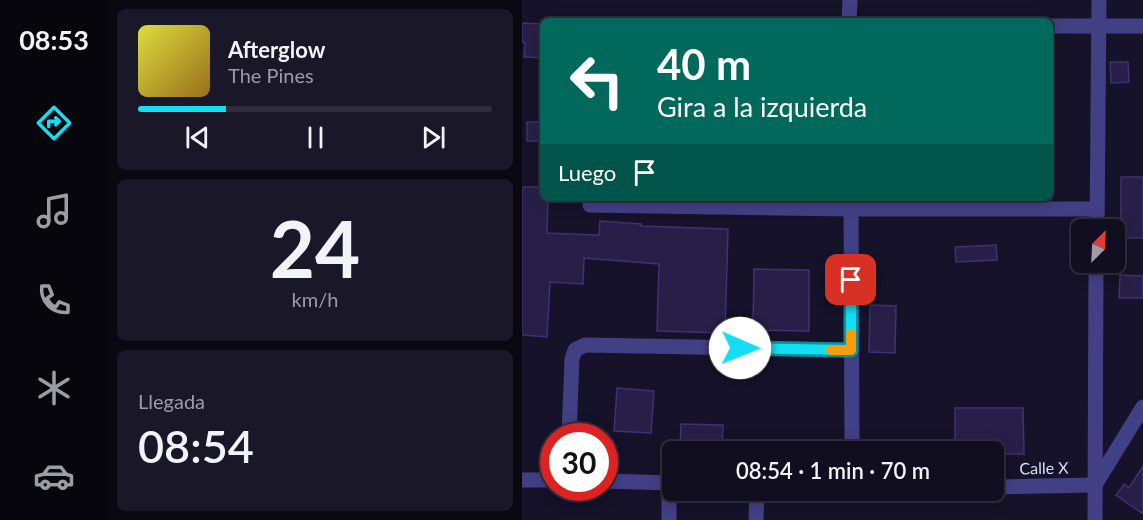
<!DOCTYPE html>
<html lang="es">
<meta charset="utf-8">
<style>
body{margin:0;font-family:Lato,sans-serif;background:#191728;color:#f1f3f6;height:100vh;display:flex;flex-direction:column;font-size:22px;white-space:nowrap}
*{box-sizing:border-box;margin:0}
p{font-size:20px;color:#9c9ca4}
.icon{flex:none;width:33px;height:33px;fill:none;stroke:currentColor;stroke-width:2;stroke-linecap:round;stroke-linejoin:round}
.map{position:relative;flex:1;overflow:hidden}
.details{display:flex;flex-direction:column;gap:9px;padding:9px;background:#090811;width:414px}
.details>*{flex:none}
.hud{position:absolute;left:18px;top:18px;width:513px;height:183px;border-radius:9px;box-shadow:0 3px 15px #0003,0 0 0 2px #302e3d;background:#00695c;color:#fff;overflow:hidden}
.needle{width:39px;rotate:24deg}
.fabs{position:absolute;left:549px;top:219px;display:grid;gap:12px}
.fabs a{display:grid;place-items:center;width:54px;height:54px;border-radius:9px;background:#100e1f;box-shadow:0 3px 15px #0003,0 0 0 2px #302e3d;font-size:30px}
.speed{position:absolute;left:18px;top:423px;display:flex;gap:12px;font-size:30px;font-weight:700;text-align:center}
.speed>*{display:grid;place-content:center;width:78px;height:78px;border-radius:50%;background:#100e1f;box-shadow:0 3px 15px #0003,0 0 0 2px #302e3d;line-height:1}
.speed .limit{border:9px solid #d22;background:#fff;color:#111}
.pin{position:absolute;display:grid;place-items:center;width:51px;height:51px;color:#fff;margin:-26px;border-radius:12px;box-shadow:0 3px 9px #0006}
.me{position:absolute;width:66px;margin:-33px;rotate:91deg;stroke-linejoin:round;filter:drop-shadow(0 0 4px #0008)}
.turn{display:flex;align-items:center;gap:21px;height:126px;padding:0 18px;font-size:27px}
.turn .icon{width:78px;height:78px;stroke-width:2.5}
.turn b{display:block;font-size:42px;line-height:51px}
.then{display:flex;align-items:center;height:57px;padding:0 18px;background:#0003;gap:12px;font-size:22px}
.big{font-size:45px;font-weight:600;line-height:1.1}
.details .tile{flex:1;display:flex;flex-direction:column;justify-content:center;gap:9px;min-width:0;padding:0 21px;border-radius:9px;background:#191728}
.details .dial{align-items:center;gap:0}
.dial b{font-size:78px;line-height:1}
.song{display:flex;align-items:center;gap:18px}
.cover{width:72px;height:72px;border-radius:9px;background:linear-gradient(135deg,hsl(60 70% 55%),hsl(40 70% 35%))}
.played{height:6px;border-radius:3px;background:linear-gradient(90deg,#13def2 25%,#302e3d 25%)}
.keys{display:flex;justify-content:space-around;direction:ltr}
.trip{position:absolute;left:140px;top:441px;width:342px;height:60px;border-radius:9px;background:#100e1f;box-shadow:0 3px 15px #0003,0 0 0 2px #302e3d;font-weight:600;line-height:60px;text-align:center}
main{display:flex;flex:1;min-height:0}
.dock{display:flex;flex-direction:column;width:108px;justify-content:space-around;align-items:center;background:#06060c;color:#9c9ca4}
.dock .icon{width:42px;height:42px}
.dock .on{color:#13def2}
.dock b{font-size:27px;color:#f1f3f6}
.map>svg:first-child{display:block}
.building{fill:#271f48;stroke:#3e3273;stroke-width:1.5}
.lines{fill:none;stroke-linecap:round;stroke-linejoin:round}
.street{stroke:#424085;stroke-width:15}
.route-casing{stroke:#0c909d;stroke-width:15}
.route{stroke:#13def2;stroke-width:10}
.slow{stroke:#f59e0b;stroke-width:10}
.labels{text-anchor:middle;stroke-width:6;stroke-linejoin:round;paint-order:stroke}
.street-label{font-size:16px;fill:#dfdbfd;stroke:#151229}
</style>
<main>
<nav class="dock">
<b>08:53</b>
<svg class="icon on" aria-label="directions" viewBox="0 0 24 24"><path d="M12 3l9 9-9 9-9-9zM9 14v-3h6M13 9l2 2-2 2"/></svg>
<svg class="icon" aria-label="music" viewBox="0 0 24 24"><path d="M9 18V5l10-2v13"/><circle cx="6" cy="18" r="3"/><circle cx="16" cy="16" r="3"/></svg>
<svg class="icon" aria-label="phone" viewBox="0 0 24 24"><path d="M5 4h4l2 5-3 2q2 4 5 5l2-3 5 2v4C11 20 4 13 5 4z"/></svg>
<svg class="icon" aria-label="climate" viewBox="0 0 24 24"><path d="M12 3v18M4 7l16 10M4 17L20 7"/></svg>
<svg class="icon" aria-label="car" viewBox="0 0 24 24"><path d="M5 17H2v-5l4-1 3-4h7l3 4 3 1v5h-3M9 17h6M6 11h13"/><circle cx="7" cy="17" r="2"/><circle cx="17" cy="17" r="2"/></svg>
</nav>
<section class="details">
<div class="tile">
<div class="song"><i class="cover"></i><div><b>Afterglow</b><p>The Pines</p></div></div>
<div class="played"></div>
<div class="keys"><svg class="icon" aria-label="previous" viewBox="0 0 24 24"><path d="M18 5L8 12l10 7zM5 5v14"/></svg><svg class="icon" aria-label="pause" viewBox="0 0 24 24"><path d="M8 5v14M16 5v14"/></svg><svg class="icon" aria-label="next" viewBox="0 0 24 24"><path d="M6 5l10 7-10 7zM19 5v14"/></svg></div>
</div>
<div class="tile dial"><b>24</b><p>km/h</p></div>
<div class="tile"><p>Llegada</p><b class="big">08:54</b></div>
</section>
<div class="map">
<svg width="621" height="520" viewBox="0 0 621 520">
<rect width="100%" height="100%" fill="#151229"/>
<g class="building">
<polygon points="0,23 21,24 21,58 2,57 3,43 0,42"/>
<polygon points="588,62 606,62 607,82 589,83"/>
<rect x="5" y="122" width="16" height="19"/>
<rect x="599" y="177" width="22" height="61"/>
<polygon points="0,187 21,187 21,198 26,198 25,233 77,235 78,221 119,224 119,226 206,229 203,333 135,331 137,264 62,258 61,284 28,282 25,337 0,335"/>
<polygon points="474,245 475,260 434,262 433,247"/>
<polygon points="232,269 287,270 287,331 231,330"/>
<polygon points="598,275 621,276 621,298 597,298"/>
<polygon points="348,305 374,306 373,353 347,352"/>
<polygon points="95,388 132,391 129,433 92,431"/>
<polygon points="433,408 501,408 502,454 471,454 471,452 460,452 460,442 433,441"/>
<polygon points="159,424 201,425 200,452 158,452"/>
<polygon points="621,466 621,514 594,495 602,484 607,488"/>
</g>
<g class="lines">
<g class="street">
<polyline points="327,21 328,0"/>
<polyline points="528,26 621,26"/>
<polyline points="329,198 330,452"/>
<polyline points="68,205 329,209 575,209"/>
<polyline points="575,230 577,0"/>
<polyline points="47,436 50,359 53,350 63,345 329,350"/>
<polyline points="0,480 32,480"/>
<polyline points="82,481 150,483"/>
<polyline points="147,483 147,520"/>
<polyline points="471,487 573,485 621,407"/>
<polyline points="234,520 235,490"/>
<polyline points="573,520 574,262"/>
</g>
</g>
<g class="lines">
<g class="route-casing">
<polyline id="route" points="218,348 329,350 329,280"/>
</g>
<use href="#route" class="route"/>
<polyline class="slow" points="309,350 329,350 329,334"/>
</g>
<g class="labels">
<g class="street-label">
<text transform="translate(522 468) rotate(-1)" y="6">Calle X</text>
</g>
</g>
</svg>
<div class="fabs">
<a><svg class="needle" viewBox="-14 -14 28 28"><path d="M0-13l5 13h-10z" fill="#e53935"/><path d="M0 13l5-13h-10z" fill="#9c9ca4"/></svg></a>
</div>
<div class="speed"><div class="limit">30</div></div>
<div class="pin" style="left:329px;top:280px;background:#d93025"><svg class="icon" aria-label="arrive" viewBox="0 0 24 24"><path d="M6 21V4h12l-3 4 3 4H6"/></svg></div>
<svg class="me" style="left:218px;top:348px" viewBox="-20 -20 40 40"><circle r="19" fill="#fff"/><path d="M0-13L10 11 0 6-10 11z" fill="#13def2"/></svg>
<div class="trip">08:54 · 1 min · 70 m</div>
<div class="hud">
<div class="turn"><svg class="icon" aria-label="left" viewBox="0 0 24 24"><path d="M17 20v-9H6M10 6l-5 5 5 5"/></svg><div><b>40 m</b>Gira a la izquierda</div></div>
<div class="then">Luego<svg class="icon" aria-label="arrive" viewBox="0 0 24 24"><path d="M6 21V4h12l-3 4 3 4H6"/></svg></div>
</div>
</div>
</main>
